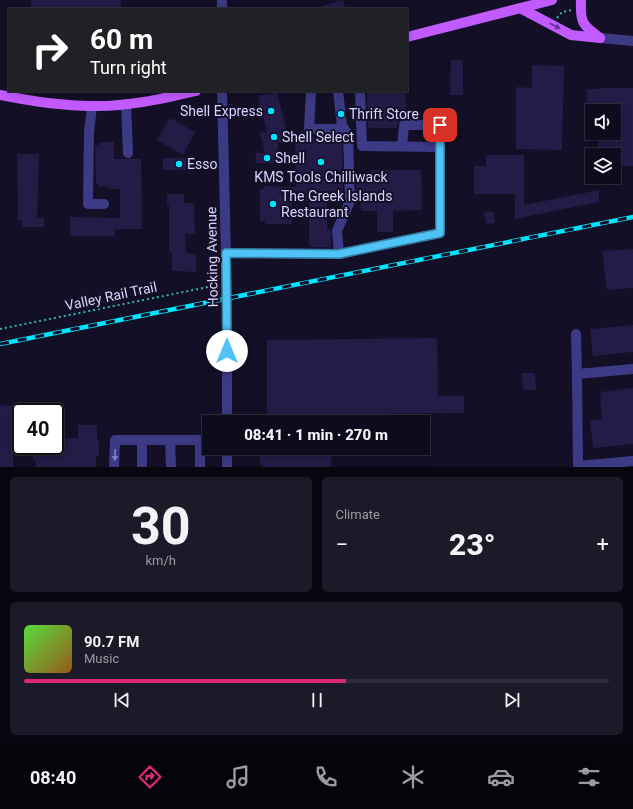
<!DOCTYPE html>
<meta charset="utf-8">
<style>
body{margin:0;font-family:Roboto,sans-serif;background:#1c1929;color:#f1f3f6;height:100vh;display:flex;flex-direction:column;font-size:15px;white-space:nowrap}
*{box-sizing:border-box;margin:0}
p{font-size:13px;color:#9b9ba3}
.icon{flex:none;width:22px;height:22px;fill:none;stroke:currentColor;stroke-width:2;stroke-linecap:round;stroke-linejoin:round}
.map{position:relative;height:467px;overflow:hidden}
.sheet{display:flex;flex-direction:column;gap:10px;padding:10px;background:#08060f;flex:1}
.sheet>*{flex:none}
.top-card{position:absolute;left:8px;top:8px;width:400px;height:84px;border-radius:0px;box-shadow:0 2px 10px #0003,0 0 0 1px #2e2b3b;background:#202124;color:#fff;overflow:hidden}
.fabs{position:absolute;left:585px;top:104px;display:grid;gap:8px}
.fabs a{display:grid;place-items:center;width:36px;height:36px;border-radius:0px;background:#0e0b1c;box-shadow:0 2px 10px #0003,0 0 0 1px #2e2b3b;font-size:20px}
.speed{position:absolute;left:12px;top:403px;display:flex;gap:8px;font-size:20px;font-weight:700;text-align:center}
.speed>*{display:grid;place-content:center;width:52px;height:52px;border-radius:50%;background:#0e0b1c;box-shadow:0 2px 10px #0003,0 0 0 1px #2e2b3b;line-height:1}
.speed .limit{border:2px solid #111;border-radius:6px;background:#fff;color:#111}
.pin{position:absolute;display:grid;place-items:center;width:34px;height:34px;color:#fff;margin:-17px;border-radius:8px;box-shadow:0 2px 6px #0006}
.me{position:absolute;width:44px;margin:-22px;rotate:0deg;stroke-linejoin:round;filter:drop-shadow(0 0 3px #0008)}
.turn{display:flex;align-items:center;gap:14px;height:84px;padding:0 16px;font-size:18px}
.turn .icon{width:52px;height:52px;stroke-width:2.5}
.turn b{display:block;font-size:28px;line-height:34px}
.big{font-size:30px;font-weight:800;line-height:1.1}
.sheet .widget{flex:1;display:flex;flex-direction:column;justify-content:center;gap:6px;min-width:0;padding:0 14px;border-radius:6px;background:#1c1929}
.sheet .dial{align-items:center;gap:0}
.dial b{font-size:52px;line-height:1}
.song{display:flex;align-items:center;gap:12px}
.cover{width:48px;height:48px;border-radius:6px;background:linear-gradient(135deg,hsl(110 70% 55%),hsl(30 70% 35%))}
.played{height:4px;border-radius:2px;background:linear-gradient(90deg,#db2777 55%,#2e2b3b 55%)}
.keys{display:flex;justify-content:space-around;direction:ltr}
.heat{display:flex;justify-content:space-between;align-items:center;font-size:22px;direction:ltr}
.sheet .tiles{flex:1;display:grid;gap:10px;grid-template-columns:1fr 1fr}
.widget:last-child{grid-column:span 2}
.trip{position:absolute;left:202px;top:415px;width:228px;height:40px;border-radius:0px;background:#0e0b1c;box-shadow:0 2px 10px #0003,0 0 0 1px #2e2b3b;font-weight:800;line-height:40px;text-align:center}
.menu{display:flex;height:64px;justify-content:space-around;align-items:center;background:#06040b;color:#9b9ba3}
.menu .icon{width:28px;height:28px}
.menu .on{color:#db2777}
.menu b{font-size:18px;color:#f1f3f6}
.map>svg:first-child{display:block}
.building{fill:#241b47}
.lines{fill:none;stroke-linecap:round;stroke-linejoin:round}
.path{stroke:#2fb8b0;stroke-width:2;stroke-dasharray:2 3;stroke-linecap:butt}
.minor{stroke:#3d3a85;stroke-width:10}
.major{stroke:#c25bff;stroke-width:10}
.rail-casing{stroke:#00e5ff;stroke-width:4.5}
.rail{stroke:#130f26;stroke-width:3;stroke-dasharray:9;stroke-linecap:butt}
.oneway{fill:#623188}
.oneway2{fill:#837fbc}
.route-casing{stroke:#337fa1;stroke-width:10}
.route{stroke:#4fc3f7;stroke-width:7}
.poi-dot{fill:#00e5ff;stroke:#130f26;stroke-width:1.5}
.labels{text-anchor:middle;stroke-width:4;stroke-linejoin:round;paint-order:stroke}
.poi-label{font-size:14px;fill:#d9d4ff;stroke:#130f26;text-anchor:start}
.street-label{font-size:14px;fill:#d9d4ff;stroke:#130f26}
</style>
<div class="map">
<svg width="633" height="467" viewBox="0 0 633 467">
<rect width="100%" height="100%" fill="#130f26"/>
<g class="building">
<rect x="31" y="0" width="90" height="9"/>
<polygon points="343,0 346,9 321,9 321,6"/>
<polygon points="451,60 463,60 463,95 450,95"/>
<polygon points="532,65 564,66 562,150 516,149 516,87 532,88"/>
<polygon points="599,88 633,88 633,166 614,166 614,155 598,155 599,133 614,133 614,111 597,111 597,104 587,104 587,89 599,89"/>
<polygon points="367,91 405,91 406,118 399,121 397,128 368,128"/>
<polygon points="277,92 289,140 278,143 278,163 255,163 256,153 265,153 260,133 267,132 258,96"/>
<polygon points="442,114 457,114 456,133 446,133 446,125 445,121 442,119"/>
<polygon points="170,118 195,132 183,155 157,140"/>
<polygon points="342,136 343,200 343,201 327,201 327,230 331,230 331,247 309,247 309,201 292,201 292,224 265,224 265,221 260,221 260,189 264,189 264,186 296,187 295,137"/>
<polygon points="101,142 114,142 114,159 141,159 142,229 115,229 115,236 70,236 70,217 120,218 120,189 109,189 109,187 98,186 98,184 96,184 95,147"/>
<polygon points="17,154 39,154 37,218 44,218 44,227 22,227 22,220 18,220"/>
<polygon points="486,155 524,155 524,205 599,190 599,202 515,219 515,194 474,194 474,166 486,166"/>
<rect x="163" y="158" width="31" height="12"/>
<polygon points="370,170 421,170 422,210 393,211 393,232 377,232 377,211 361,211 360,201 356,201 356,176 370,175"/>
<polygon points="167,194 184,194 184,203 194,203 195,234 185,234 186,253 196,254 196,272 172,271 172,252 169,252 169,205 167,205"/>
<polygon points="493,211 495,223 486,224 484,213"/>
<polygon points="633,249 633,288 607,290 602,251"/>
<polygon points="633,325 633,352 593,356 590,329"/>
<polygon points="437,338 438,396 464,396 464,413 267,415 267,340"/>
<polygon points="522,373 535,373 536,390 523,390"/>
<polygon points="633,388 633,444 593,448 590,420 602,419 600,392"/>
<polygon points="0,405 14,406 14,453 13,453 13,467 0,467"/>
<polygon points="78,425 97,425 97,441 99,441 99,456 96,456 96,467 36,467 36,461 33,462 32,446 55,446 55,439 78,438"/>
<polygon points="259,448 331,448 331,467 264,467 260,462"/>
</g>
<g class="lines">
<g class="path">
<polyline points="557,18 562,12 572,10"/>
<polyline points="0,329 218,285"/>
</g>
<g class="minor">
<polyline points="222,0 222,9"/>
<polyline points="600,38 633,41"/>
<polyline points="222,91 227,298 227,422"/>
<polyline points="311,91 309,129 336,129 342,126 338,91"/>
<polyline points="126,104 128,153"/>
<polyline points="92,107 89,132 88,204 104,204"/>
<polyline points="402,146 404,125 440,125 440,147"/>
<polyline points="226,253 339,254 337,231 350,201 348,134 342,126"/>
<polyline points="339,254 440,233 440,147 362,146 360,91"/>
<polyline points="576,334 577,374"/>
<polyline points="633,369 577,374 578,466 633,461"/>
<polyline points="142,440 142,467"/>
<polyline points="170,440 171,467"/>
<polyline points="200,440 200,467"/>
<polyline points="114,467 115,440 209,440"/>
<polyline points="227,467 227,448"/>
</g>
<g class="major">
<path d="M 581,0 C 580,22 582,25 600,38"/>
<polyline points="520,8 571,35 600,38"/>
<polyline points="407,37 552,0"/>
<path d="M 0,95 C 30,101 60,106 91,106 C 126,107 162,99 196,91"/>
</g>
<g class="rail-casing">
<polyline id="rail" points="0,344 633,217"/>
</g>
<use href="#rail" class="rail"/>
</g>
<defs><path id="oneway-solid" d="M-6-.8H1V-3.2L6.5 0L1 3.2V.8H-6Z"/></defs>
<use class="oneway" href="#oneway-solid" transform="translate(555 26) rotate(28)"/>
<use class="oneway2" href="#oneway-solid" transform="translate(115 455) rotate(92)"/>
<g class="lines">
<g class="route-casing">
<polyline id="route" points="227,351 226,253 339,254 440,233 440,125"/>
</g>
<use href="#route" class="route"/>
</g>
<g class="poi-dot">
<circle cx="271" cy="111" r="4"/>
<circle cx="341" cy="114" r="4"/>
<circle cx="274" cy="137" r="4"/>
<circle cx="267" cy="158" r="4"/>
<circle cx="321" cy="162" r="4"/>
<circle cx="179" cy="164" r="4"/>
<circle cx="273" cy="204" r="4"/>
</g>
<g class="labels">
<g class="poi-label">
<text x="263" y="116" text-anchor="end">Shell Express</text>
<text x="349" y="119">Thrift Store</text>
<text x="282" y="142">Shell Select</text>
<text x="275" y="163">Shell</text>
<text x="187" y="169">Esso</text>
<text x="321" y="182" text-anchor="middle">KMS Tools Chilliwack</text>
<text x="281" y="201">The Greek Islands<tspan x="281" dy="16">Restaurant</tspan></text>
</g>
<g class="street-label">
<text transform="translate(212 257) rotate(-91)" y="5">Hocking Avenue</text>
<text transform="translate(111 296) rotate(-12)" y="5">Valley Rail Trail</text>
</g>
</g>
</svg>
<div class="fabs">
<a><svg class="icon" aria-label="sound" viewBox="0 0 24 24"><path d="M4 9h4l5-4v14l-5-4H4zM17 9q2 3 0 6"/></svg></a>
<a><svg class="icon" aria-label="layers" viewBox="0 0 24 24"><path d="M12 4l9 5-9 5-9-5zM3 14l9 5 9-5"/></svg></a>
</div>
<div class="speed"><div class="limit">40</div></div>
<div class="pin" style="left:440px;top:125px;background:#d93025"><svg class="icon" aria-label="arrive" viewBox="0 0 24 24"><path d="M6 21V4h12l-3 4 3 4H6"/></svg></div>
<svg class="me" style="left:227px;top:351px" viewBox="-20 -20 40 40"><circle r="19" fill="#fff"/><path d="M0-13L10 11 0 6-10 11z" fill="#4fc3f7"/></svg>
<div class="trip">08:41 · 1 min · 270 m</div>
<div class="top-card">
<div class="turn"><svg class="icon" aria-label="right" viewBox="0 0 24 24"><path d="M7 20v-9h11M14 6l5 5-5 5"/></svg><div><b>60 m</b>Turn right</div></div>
</div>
</div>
<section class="sheet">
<div class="tiles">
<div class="widget dial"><b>30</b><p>km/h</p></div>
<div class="widget"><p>Climate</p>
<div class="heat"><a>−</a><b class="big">23°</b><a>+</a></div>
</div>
<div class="widget">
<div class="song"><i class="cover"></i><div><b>90.7 FM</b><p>Music</p></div></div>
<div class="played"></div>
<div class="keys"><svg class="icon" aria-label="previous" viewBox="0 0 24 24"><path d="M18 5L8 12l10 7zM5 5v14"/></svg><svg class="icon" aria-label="pause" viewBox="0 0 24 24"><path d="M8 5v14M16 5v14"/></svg><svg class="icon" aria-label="next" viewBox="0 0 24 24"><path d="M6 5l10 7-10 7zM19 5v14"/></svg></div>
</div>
</div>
</section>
<nav class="menu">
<b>08:40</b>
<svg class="icon on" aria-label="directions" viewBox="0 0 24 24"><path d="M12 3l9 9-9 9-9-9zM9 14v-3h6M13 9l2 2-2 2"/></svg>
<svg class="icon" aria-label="music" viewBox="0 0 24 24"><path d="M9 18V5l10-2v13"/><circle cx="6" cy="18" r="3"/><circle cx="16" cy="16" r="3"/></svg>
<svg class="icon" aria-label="phone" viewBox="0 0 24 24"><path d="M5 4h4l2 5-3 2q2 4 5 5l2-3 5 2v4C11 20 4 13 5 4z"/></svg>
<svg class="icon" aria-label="climate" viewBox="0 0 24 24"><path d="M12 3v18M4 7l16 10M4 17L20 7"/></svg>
<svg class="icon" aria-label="car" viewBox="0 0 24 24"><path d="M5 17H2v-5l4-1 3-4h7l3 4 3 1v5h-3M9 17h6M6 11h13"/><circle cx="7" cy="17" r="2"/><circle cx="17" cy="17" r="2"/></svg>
<svg class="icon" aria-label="filters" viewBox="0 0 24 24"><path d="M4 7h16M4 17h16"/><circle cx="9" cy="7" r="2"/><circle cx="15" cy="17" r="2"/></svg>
</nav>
